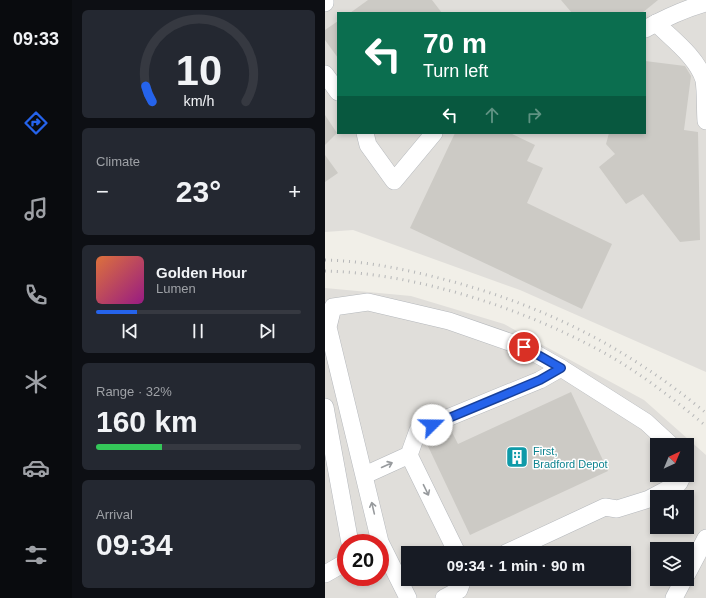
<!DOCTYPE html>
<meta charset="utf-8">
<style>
body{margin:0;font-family:Arial,sans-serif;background:#242831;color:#f1f3f6;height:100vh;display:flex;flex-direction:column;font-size:15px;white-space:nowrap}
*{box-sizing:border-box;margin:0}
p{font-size:13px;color:#9ea1a6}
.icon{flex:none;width:22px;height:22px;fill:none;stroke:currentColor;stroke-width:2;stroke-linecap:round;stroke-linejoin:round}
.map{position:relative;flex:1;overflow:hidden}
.panel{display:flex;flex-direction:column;gap:10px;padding:10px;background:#0d0f14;width:253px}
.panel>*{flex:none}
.banner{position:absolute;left:12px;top:12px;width:309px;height:122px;border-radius:0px;box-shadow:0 2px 6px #0003;background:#0b6e4f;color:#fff;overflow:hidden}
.needle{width:26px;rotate:44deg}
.controls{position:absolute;left:325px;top:438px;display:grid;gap:8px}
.controls a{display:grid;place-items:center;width:44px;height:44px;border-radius:0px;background:#171b24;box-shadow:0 2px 6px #0003;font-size:20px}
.speed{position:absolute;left:12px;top:534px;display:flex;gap:8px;font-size:20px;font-weight:700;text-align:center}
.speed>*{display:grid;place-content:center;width:52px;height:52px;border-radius:50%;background:#171b24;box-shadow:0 2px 6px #0003;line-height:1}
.speed .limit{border:6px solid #d22;background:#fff;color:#111}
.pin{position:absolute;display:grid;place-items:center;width:34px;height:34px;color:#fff;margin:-17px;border:2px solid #fff;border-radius:50%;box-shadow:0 1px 4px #0007}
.me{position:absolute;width:44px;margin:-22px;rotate:68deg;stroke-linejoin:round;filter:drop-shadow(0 0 3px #0008)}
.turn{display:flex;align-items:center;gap:14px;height:84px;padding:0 20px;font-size:18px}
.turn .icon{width:52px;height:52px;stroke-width:2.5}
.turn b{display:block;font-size:28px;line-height:34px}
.lanes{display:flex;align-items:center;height:38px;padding:0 20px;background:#0003;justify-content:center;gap:20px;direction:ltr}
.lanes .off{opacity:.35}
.big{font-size:30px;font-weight:800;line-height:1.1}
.panel .card{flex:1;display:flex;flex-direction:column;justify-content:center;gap:6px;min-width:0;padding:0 14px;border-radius:6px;background:#242831}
.panel .dial{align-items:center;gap:0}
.dial svg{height:104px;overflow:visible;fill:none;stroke:#363941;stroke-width:7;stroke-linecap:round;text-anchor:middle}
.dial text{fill:#f1f3f6;stroke:none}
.song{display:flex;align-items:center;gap:12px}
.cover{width:48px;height:48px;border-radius:6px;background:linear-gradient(135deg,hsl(20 70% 55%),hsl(310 70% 35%))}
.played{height:4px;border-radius:2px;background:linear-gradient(90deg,#2563eb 20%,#363941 20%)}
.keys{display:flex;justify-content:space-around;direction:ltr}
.heat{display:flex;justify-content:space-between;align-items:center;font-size:22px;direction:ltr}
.charge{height:6px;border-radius:3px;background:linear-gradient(90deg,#34c759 32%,#363941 0)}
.trip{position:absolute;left:76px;top:546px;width:230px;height:40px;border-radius:0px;background:#171b24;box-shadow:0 2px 6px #0003;font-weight:800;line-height:40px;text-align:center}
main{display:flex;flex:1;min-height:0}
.tabs{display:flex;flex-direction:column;width:72px;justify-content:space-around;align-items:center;background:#090b0e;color:#9ea1a6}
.tabs .icon{width:28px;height:28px}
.tabs .selected{color:#2563eb}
.tabs b{font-size:18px;color:#f1f3f6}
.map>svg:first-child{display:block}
.industrial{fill:#e0deda;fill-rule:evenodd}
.building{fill:#cccac5}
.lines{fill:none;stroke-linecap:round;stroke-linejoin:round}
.minor-casing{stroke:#b5b8bc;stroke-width:18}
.minor{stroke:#fff;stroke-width:17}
.rail{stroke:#b6b7b8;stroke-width:3;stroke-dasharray:1 5;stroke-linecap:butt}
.oneway{stroke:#979a9d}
.route-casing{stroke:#184099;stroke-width:10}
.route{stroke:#2563eb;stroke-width:7}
.labels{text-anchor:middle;stroke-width:3;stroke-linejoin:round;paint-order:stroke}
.culture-label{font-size:11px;fill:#0d838f;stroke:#fff;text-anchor:start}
</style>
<main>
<nav class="tabs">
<b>09:33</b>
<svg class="icon selected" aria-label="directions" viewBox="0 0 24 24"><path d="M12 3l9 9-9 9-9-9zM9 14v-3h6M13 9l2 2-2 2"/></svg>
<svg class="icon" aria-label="music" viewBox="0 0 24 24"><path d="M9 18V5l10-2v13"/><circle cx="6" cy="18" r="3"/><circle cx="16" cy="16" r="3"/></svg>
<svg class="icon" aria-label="phone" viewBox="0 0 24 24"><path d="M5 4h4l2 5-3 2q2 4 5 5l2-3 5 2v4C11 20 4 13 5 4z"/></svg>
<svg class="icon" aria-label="climate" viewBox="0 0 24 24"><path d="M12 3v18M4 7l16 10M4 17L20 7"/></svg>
<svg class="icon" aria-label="car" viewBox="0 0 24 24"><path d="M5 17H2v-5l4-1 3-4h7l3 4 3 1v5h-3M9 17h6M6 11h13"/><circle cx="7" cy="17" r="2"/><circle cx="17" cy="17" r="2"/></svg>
<svg class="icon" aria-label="filters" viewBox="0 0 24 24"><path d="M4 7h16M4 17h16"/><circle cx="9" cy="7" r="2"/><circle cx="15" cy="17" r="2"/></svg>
</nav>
<section class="panel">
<div class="card dial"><svg viewBox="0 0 100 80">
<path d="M14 69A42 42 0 1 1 86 69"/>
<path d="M14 69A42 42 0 0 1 9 57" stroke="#2563eb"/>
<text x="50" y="56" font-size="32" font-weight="700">10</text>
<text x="50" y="72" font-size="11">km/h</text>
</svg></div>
<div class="card"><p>Climate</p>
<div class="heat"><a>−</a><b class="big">23°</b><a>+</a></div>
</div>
<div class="card">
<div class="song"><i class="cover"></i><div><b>Golden Hour</b><p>Lumen</p></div></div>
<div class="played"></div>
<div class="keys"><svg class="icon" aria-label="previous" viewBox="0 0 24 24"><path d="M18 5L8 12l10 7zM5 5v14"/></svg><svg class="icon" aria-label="pause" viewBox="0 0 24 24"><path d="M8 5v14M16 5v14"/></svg><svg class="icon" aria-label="next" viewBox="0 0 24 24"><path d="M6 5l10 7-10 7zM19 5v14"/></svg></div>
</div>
<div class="card"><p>Range · 32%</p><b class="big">160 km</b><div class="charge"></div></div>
<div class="card"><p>Arrival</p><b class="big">09:34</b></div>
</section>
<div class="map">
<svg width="381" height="598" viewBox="0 0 381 598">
<rect width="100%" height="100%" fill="#f1efe8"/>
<g class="industrial">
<path d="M 0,0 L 381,0 L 381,372 L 195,290 L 28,230 L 0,232 ZM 13,13 L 320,13 L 320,133 L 13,133 Z"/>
<path d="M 0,288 L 86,296 L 179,324 L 319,400 L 381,455 L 381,598 L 0,598 ZM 332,445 L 362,445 L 362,475 L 332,475 ZM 332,497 L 362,497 L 362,527 L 332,527 ZM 21,543 L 55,543 L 55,577 L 21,577 ZM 332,549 L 362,549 L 362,579 L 332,579 ZM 83,553 L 299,553 L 299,579 L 83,579 Z"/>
</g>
<g class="building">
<polygon points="43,0 107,0 117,13 25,13"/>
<polygon points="236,0 333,0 317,13 247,13"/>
<polygon points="13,21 13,58 0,40 0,30"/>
<polygon points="320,61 360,66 366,76 359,130 373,132 375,240 355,242 318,194 301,204 274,167 290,154 281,144 284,133 320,133"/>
<polygon points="0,115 12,133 0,145"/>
<polygon points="130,133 185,133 210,145 202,161 218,168 202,203 287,244 257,309 85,228"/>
<polygon points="0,155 13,173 0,182"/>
<polygon points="246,392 283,471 145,535 101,442 126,430 133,444"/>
</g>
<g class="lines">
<g class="minor-casing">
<g id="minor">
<polyline points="0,1 0,3"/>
<path d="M 331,23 C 347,39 372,57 379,80 C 381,93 380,108 381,121"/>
<path d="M 320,29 C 340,18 359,9 381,3"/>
<polyline points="0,74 13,92"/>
<polyline points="40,133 43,145 69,181 109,133"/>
<polyline points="0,407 25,543"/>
<polyline points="84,455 132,553"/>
<polyline points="40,475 84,455 93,430 215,380 236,368 321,422 346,445"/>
<polyline points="181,553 280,507 292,509 324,499 354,483 358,475"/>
<polyline points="0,574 21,562"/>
<polyline points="362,574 381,538"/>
<polyline points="83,598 55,542 3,327 8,307 43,302 124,321 199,347 236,368"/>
<polyline points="119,598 134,590 138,579"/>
<polyline points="349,598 359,579"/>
</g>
</g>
<use href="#minor" class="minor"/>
<g class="rail">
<path d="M 0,260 C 38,261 74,268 110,277 C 214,303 299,345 381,413"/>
<path d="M 0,271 C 89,273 194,307 272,349 C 312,370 347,398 381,426"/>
</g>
</g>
<defs><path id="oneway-shaft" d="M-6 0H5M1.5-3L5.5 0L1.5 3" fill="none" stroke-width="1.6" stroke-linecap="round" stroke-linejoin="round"/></defs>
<g class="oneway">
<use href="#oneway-shaft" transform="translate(62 465) rotate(-24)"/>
<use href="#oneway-shaft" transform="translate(101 490) rotate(64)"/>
<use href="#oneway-shaft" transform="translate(48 508) rotate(-103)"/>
</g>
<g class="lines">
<g class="route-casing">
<polyline id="route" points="107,425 215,380 236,368 199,347"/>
</g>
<use href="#route" class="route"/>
</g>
<defs>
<g id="building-square" transform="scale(1.15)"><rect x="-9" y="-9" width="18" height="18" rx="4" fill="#0f9aa8" stroke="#fff"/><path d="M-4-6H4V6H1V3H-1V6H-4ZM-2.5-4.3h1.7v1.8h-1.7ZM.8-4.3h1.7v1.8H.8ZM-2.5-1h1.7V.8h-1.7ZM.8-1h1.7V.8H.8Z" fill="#fff"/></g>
</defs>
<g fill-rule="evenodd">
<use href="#building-square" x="192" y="457"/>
</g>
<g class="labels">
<g class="culture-label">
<text x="208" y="455">First,<tspan x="208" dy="13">Bradford Depot</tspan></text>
</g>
</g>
</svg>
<div class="controls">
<a><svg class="needle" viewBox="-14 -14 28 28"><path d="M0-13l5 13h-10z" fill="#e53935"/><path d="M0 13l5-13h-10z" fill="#9ea1a6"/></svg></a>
<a><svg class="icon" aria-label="sound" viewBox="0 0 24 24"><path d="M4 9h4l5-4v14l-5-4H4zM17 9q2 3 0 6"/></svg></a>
<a><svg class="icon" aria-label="layers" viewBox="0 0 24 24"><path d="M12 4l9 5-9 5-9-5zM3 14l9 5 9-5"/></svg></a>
</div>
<div class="speed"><div class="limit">20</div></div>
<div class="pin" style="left:199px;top:347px;background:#d93025"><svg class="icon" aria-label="arrive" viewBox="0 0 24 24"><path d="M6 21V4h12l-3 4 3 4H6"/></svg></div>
<svg class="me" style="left:107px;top:425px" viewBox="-20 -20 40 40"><circle r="19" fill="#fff"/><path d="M0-13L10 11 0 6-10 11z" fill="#2563eb"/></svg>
<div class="trip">09:34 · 1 min · 90 m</div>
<div class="banner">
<div class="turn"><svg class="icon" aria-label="left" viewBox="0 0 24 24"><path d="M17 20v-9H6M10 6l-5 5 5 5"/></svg><div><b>70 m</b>Turn left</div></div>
<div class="lanes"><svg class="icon" aria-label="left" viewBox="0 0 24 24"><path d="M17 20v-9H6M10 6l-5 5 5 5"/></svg><svg class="icon off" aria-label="ahead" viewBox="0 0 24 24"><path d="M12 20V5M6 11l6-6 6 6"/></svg><svg class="icon off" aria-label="right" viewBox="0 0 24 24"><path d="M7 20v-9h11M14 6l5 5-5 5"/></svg></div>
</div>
</div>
</main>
